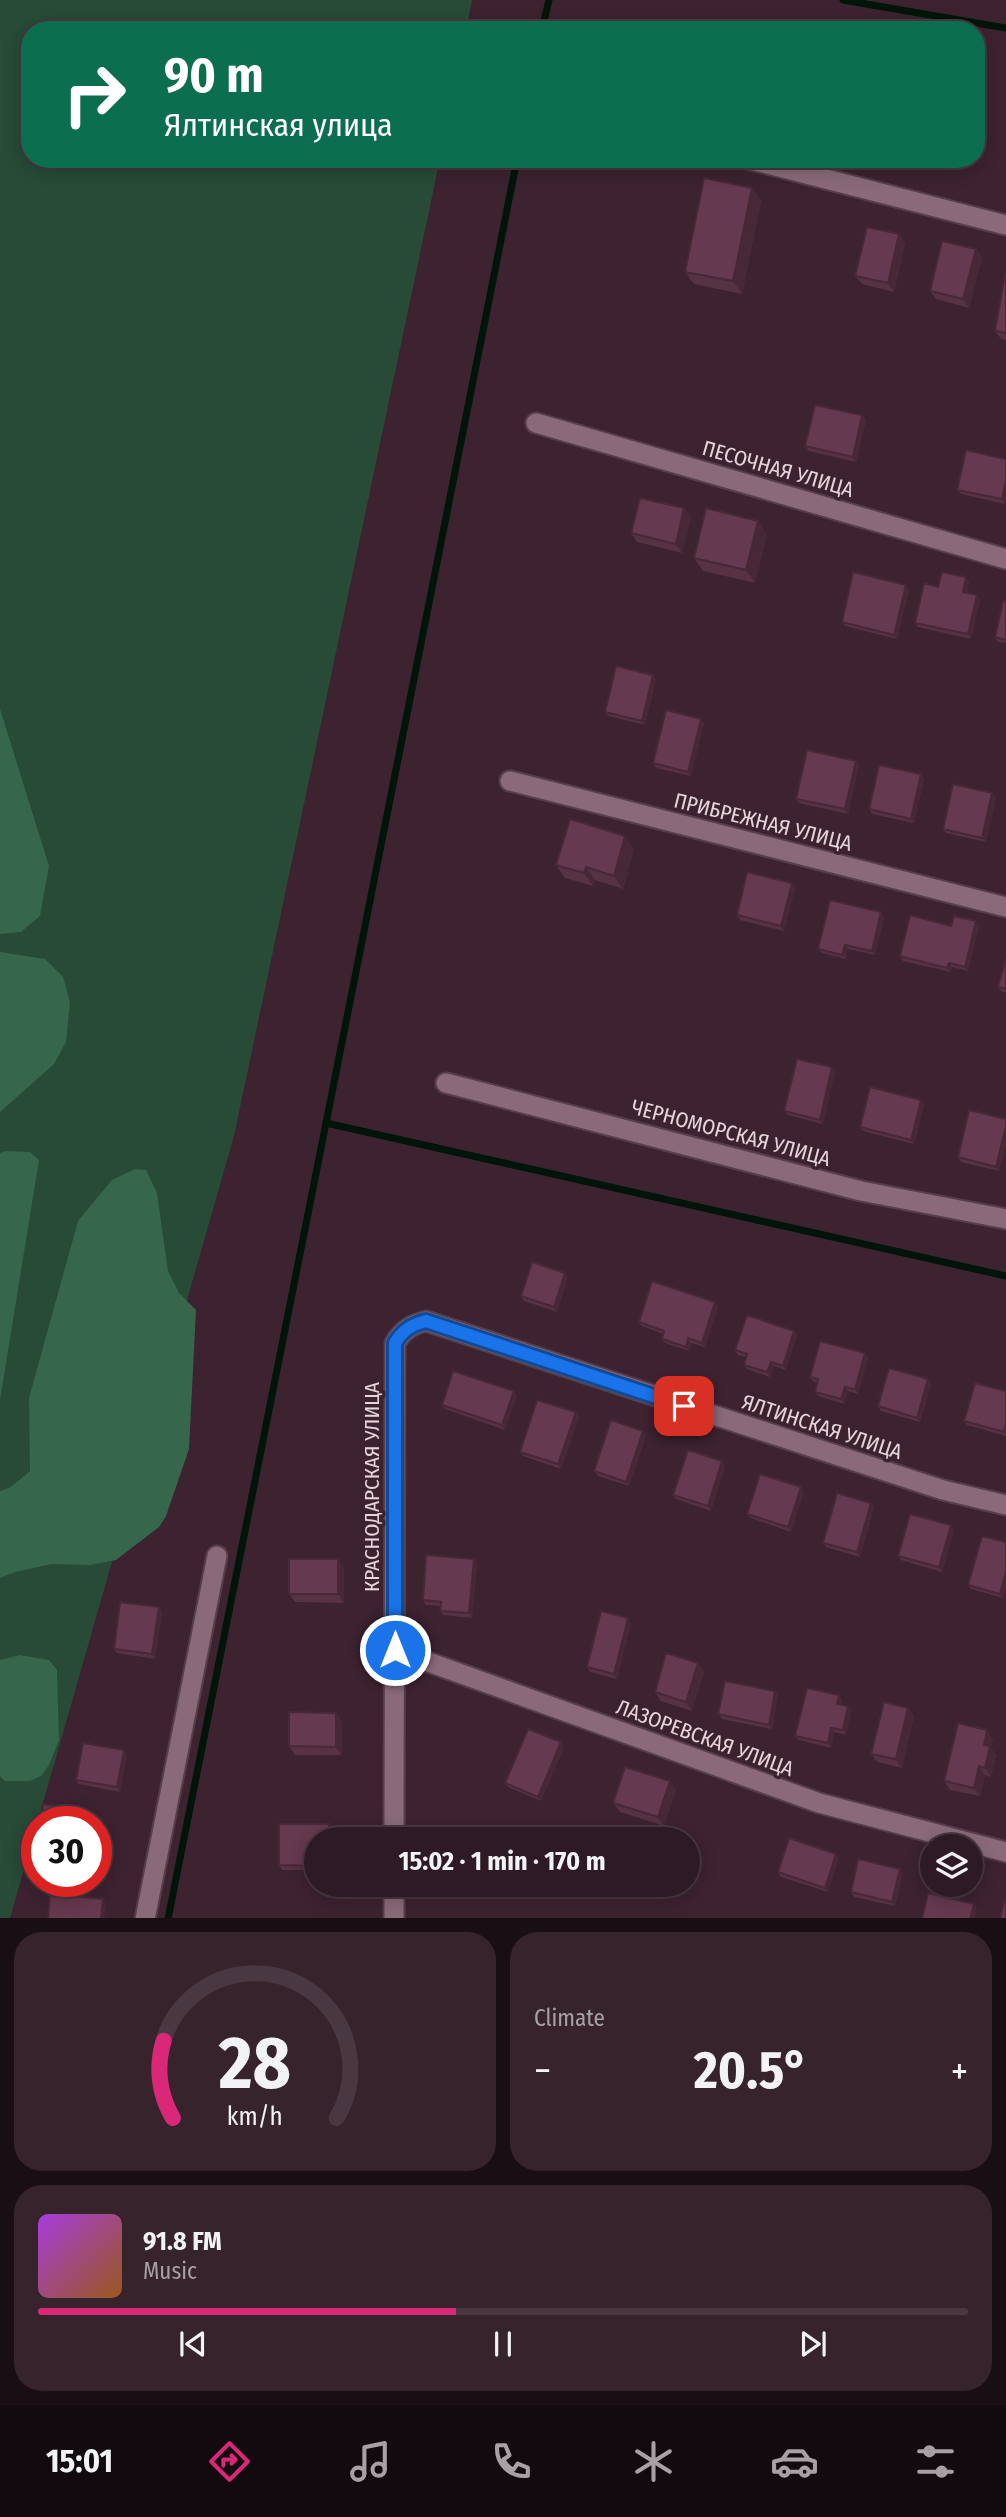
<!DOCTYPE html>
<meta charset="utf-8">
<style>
body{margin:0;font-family:"Fira Sans Condensed",sans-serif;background:#36232c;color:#f1f3f6;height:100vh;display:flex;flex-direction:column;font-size:26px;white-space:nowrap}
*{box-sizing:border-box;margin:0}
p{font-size:23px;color:#a7a1a6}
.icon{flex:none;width:38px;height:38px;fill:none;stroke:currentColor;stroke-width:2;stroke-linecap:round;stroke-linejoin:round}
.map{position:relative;height:1918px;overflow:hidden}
.side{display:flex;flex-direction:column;gap:14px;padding:14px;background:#190e14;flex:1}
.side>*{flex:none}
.top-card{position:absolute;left:21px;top:21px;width:964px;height:147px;border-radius:28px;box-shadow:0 4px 18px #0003,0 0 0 2px #493841;background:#0b6e4f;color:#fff;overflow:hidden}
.buttons{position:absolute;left:920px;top:1834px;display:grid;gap:14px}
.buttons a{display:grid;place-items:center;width:63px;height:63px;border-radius:50%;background:#2e1a24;box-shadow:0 4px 18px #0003,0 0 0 2px #493841;font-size:35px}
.speed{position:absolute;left:21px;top:1806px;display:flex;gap:14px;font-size:35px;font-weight:700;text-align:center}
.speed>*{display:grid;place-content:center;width:91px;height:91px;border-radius:50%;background:#2e1a24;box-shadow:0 4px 18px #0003,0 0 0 2px #493841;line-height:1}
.speed .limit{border:10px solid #d22;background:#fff;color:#111}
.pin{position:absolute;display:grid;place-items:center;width:60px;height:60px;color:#fff;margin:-30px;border-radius:14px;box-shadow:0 4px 10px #0006}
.me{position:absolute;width:77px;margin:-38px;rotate:0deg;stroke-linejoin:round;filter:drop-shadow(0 0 5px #0008)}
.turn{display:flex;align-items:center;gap:24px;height:147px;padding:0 28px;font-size:32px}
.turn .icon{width:91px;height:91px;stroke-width:2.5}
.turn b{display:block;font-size:49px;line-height:60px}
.big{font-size:52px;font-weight:700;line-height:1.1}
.side .card{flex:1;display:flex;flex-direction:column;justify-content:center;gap:10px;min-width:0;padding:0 24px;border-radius:28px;background:#36232c}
.side .dial{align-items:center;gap:0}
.dial svg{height:182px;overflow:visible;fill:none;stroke:#493841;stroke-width:7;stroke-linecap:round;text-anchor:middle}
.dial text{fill:#f1f3f6;stroke:none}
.song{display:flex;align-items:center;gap:21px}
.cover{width:84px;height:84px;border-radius:10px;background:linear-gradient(135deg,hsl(280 70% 55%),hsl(30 70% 35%))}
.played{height:7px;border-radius:4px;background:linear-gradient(90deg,#db2777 45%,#493841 45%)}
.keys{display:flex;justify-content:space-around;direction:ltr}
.heat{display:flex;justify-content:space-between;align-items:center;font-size:38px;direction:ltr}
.side .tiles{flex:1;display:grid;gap:14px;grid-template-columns:1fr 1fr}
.card:last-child{grid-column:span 2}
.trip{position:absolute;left:304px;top:1827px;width:396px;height:70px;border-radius:35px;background:#2e1a24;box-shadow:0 4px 18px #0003,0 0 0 2px #493841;font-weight:700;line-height:70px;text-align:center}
.tabs{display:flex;height:112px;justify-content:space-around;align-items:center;background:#120a0e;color:#a7a1a6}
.tabs .icon{width:49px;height:49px}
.tabs .active{color:#db2777}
.tabs b{font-size:32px;color:#f1f3f6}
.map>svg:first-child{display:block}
.green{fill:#274b37}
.forest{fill:#36664b}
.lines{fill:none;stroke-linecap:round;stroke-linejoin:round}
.stream{stroke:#001509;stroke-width:7}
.minor-casing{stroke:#563f4b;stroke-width:23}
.minor{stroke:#8a6a79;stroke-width:19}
.wall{fill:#573144}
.shaded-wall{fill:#472837}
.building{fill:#65394f;stroke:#472837;stroke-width:2}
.route-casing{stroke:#114b97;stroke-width:18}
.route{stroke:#1a73e8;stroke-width:12}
.labels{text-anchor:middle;stroke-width:7;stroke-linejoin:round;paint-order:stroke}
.street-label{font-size:21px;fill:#e7d5dd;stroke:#3d2230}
</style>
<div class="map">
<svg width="1006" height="1919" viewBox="0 0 1006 1919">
<rect width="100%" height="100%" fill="#3d2230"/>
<polygon class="green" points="0,0 472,0 466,30 30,30 30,159 440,159 234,1136 10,1918 0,1919"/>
<g class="forest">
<polygon points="0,709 49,866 40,916 21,932 0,934"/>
<polygon points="0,952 45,959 63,977 70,1002 66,1042 54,1064 0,1112"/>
<polygon points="5,1151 30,1152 39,1160 0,1400 0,1153"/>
<polygon points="135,1169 146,1170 157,1193 168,1271 179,1293 196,1310 189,1449 166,1516 159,1527 116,1560 90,1565 52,1564 15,1572 0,1578 0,1491 11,1487 30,1471 29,1398 78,1221 112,1180"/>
<polygon points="20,1655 49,1660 57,1670 59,1740 49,1765 41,1776 30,1781 5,1781 0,1776 0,1660"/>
</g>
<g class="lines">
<g class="stream">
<polyline points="843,0 1006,28"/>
<polyline points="544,21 549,0"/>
<polyline points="517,159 326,1123 1006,1276"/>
<polyline points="168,1919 326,1123"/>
</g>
<g class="minor-casing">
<g id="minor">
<polyline points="748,159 1006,225"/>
<polyline points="536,423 1006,559"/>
<polyline points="510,781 1006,907"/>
<polyline points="446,1083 861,1191 1006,1219"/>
<polyline points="395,1650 819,1803 1006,1852"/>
<path d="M 394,1839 L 395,1343 C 403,1330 411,1325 426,1321 L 943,1490 L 1006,1505"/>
<polyline points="145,1919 217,1556"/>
<polyline points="394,1919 394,1885"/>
</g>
</g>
<use href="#minor" class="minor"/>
</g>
<g class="wall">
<polygon points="752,188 761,201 742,294 694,284 685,272"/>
<polygon points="899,234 905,243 894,292 862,284 855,276"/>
<polygon points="976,249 982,257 969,308 936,299 930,291"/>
<polygon points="1006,275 1006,340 1001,339 995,331"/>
<polygon points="862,415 866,420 856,462 809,451 805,446"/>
<polygon points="1006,459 1006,499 1005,504 961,494 957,490"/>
<polygon points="684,508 691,517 682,553 637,542 631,533"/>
<polygon points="767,534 755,583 703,571 694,558"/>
<polygon points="966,577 969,582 967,593 980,600 971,639 918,627 915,623 938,587"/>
<polygon points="909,590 897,639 845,626 842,622"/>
<polygon points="1006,601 1006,643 998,642 995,637"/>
<polygon points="656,679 645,725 608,716 605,712"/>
<polygon points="704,723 691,776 656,768 653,763"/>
<polygon points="856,761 859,765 848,814 799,803 796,799"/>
<polygon points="924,779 914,823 872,814 869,809"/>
<polygon points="996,797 986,842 946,833 943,829"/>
<polygon points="634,849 623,889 595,880 593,886 565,878 556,865"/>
<polygon points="792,883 795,888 784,931 740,920 737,915"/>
<polygon points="881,912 884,917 875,955 848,949 846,959 822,953 818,949"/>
<polygon points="951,926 979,926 968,971 952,967 951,972 903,961 900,956"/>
<polygon points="1006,959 1006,993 1001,991 998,987"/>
<polygon points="832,1067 835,1072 823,1124 788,1115 784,1111"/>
<polygon points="924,1104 914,1144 863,1131 860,1127"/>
<polygon points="1006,1119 1006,1143 999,1171 961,1162 958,1157"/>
<polygon points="568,1277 557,1312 524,1301 521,1296"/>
<polygon points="715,1302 718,1307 705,1347 691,1343 689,1351 665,1343 662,1339 663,1334 642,1326 639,1322"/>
<polygon points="794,1331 797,1335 786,1370 774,1366 770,1377 747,1369 744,1365 746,1357 738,1355 735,1350"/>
<polygon points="865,1353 868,1358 858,1394 848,1391 844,1404 818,1396 815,1392 817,1383 813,1381 810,1377"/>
<polygon points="928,1379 931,1384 920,1422 881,1411 878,1406"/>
<polygon points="1006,1391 1006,1436 967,1425 964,1421"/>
<polygon points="517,1395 505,1430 445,1409 442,1405"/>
<polygon points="576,1412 579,1417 561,1469 523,1456 520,1452"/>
<polygon points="646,1436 629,1486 598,1476 594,1471"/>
<polygon points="725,1466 711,1511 676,1499 673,1495"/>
<polygon points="804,1492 791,1532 751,1518 747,1514"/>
<polygon points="874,1507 860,1557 826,1547 823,1543"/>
<polygon points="954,1530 942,1572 901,1560 898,1556"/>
<polygon points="1006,1542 1006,1587 1003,1598 971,1589 968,1585"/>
<polygon points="474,1559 477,1564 472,1618 443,1615 440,1611 441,1606 426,1605 423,1600"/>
<polygon points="344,1568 344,1603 295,1602 289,1594"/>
<polygon points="159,1607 162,1612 155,1659 117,1653 114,1649"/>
<polygon points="628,1618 631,1623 617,1679 590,1672 587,1667"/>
<polygon points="698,1663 704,1672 692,1711 661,1701 655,1692"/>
<polygon points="775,1691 778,1695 772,1729 722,1719 718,1714"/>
<polygon points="842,1700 841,1705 848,1706 851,1711 846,1735 834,1732 831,1748 799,1740 795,1736"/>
<polygon points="908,1708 914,1716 902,1768 877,1762 871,1754"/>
<polygon points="342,1722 342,1755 295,1755 289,1746"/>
<polygon points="993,1739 991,1748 996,1755 991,1777 985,1775 980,1796 950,1790 944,1781"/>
<polygon points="564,1747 541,1801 508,1787 505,1783"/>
<polygon points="127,1755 120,1792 79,1784 76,1780"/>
<polygon points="676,1790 664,1826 620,1812 613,1803"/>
<polygon points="332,1828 317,1839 317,1870 282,1870 279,1865"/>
<polygon points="839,1858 828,1892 781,1877 778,1872"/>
<polygon points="900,1869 903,1873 895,1906 854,1897 851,1892"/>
</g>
<g class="shaded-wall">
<polygon points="752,188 761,201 742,294 733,281"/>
<polygon points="899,234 905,243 894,292 888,283"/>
<polygon points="976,249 982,257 969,308 963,299"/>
<polygon points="862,415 866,420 856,462 853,457"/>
<polygon points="1006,480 1006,499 1005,504 1002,499"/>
<polygon points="684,508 691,517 682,553 676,544"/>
<polygon points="758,521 767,534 755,583 746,570"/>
<polygon points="966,577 969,582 966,596 963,592"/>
<polygon points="906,585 909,590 897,639 894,635"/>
<polygon points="977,595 980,600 971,639 968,634"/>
<polygon points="653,675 656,679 645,725 642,721"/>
<polygon points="701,719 704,723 691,776 688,772"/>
<polygon points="856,761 859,765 848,814 845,809"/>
<polygon points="921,774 924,779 914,823 911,819"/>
<polygon points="992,793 996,797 986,842 982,838"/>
<polygon points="625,836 634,849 623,889 614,876"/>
<polygon points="586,867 595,880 593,886 584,873"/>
<polygon points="792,883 795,888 784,931 781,926"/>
<polygon points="881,912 884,917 875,955 872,951"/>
<polygon points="976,921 979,926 968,971 965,967"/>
<polygon points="845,945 848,949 846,959 842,955"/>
<polygon points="949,963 952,967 951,972 947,968"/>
<polygon points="832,1067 835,1072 823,1124 820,1120"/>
<polygon points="921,1100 924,1104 914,1144 911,1140"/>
<polygon points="1006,1126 1006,1143 999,1171 996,1167"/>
<polygon points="565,1273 568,1277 557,1312 554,1307"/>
<polygon points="715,1302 718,1307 705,1347 702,1343"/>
<polygon points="794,1331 797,1335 786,1370 783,1366"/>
<polygon points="688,1338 691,1343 689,1351 686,1347"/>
<polygon points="865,1353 868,1358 858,1394 855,1389"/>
<polygon points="771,1362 774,1366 770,1377 767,1372"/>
<polygon points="928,1379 931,1384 920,1422 917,1418"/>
<polygon points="845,1387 848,1391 844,1404 841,1399"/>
<polygon points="514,1391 517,1395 505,1430 502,1425"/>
<polygon points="576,1412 579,1417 561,1469 558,1464"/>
<polygon points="643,1431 646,1436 629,1486 626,1482"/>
<polygon points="722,1461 725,1466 711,1511 708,1506"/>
<polygon points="801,1487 804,1492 791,1532 788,1527"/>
<polygon points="871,1503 874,1507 860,1557 857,1552"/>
<polygon points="951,1525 954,1530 942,1572 939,1567"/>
<polygon points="338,1559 344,1568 344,1603 338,1594"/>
<polygon points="474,1559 477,1564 472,1618 469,1613"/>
<polygon points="1006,1572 1006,1587 1003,1598 1000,1594"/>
<polygon points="159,1607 162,1612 155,1659 152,1654"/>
<polygon points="628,1618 631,1623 617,1679 614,1674"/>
<polygon points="698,1663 704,1672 692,1711 686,1702"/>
<polygon points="775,1691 778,1695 772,1729 769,1725"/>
<polygon points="839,1695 842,1700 840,1708 837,1704"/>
<polygon points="848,1706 851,1711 846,1735 843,1730"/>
<polygon points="908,1708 914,1716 902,1768 896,1759"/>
<polygon points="336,1713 342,1722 342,1755 336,1747"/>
<polygon points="831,1728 834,1732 831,1748 828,1743"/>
<polygon points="987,1730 993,1739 991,1748 996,1755 991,1777 985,1768 984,1745"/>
<polygon points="561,1742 564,1747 541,1801 538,1797"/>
<polygon points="124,1750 127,1755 120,1792 117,1787"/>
<polygon points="979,1766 985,1775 980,1796 974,1788"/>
<polygon points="670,1781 676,1790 664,1826 658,1817"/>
<polygon points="87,1811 90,1815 89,1822 86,1822"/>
<polygon points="329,1824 332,1828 332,1839 329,1839"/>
<polygon points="836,1854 839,1858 828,1892 825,1888"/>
<polygon points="900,1869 903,1873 895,1906 892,1902"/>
<polygon points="103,1899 106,1904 104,1919 101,1919"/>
<polygon points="974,1904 977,1908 975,1919 970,1919"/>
</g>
<g class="building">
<polygon points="704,178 752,188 733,281 685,272"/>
<polygon points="867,227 899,234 888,283 855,276"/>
<polygon points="942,241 976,249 963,299 930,291"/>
<polygon points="1005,274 1006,275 1006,333 995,331"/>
<polygon points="815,405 862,415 853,457 805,446"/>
<polygon points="966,450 1006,459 1006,480 1002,499 957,490"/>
<polygon points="640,498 684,508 676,544 631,533"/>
<polygon points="706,508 758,521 746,570 694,558"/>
<polygon points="853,572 906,585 894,635 842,622"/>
<polygon points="942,572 966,577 963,592 977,595 968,634 915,623 924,583 938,587"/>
<polygon points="1003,601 1006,601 1006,640 995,637"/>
<polygon points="616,666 653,675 642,721 605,712"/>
<polygon points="666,710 701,719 688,772 653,763"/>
<polygon points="807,750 856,761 845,809 796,799"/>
<polygon points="879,765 921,774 911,819 869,809"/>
<polygon points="953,784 992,793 982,838 943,829"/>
<polygon points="570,819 625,836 614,876 586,867 584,873 556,865"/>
<polygon points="747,872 792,883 781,926 737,915"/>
<polygon points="830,900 881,912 872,951 845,945 842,955 818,949"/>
<polygon points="910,915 951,926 954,916 976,921 965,967 949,963 947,968 900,956"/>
<polygon points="1006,959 1006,989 998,987"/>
<polygon points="797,1059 832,1067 820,1120 784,1111"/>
<polygon points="870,1087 921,1100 911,1140 860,1127"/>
<polygon points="969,1110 1006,1119 1006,1126 996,1167 958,1157"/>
<polygon points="532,1262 565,1273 554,1307 521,1296"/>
<polygon points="652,1281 715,1302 702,1343 688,1338 686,1347 662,1339 664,1331 639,1322"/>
<polygon points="747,1315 794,1331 783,1366 771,1362 767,1372 744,1365 747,1354 735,1350"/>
<polygon points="820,1341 865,1353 855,1389 845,1387 841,1399 815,1392 818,1379 810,1377"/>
<polygon points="889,1368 928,1379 917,1418 878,1406"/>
<polygon points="453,1371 514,1391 502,1425 442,1405"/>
<polygon points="975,1383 1006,1391 1006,1423 1004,1432 964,1421"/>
<polygon points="537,1400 576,1412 558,1464 520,1452"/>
<polygon points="611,1420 643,1431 626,1482 594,1471"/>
<polygon points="688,1450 722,1461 708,1506 673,1495"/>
<polygon points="760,1474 801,1487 788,1527 747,1514"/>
<polygon points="837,1493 871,1503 857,1552 823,1543"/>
<polygon points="910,1514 951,1525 939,1567 898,1556"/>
<polygon points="982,1536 1006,1542 1006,1572 1000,1594 968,1585"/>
<polygon points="426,1555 474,1559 469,1613 440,1611 441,1602 423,1600"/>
<rect x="289" y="1559" width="49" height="35"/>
<polygon points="120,1602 159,1607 152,1654 114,1649"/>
<polygon points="601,1611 628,1618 614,1674 587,1667"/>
<polygon points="666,1653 698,1663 686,1702 655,1692"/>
<polygon points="725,1681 775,1691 769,1725 718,1714"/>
<polygon points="807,1688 839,1695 837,1704 848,1706 843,1730 831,1728 828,1743 795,1736"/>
<polygon points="884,1702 908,1708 896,1759 871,1754"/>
<polygon points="289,1712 336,1713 336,1747 289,1746"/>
<polygon points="958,1723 987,1730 984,1745 990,1746 985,1768 979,1766 974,1788 944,1781"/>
<polygon points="528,1729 561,1742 538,1797 505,1783"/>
<polygon points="83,1743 124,1750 117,1787 76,1780"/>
<polygon points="625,1767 670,1781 658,1817 613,1803"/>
<polygon points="43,1804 87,1811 86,1822 41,1822"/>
<polygon points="279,1824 329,1824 329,1839 317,1839 317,1866 279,1865"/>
<polygon points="789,1838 836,1854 825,1888 778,1872"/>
<polygon points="858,1859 900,1869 892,1902 851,1892"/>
<polygon points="928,1893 974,1904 970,1919 922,1919"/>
<polygon points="50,1894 103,1899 101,1919 48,1919"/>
<polygon points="1004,1902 1006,1903 1006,1919 1000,1919"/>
</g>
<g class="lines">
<g class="route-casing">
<path id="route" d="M 395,1650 L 395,1343 C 403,1330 411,1325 426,1321 L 684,1406"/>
</g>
<use href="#route" class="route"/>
</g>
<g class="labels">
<g class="street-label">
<text transform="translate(778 469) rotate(16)" y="7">ПЕСОЧНАЯ УЛИЦА</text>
<text transform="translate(763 822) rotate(14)" y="7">ПРИБРЕЖНАЯ УЛИЦА</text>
<text transform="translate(731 1133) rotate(15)" y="7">ЧЕРНОМОРСКАЯ УЛИЦА</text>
<text transform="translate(822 1427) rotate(18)" y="7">ЯЛТИНСКАЯ УЛИЦА</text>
<text transform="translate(372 1487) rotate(-90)" y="7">КРАСНОДАРСКАЯ УЛИЦА</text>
<text transform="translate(705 1738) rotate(20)" y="7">ЛАЗОРЕВСКАЯ УЛИЦА</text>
</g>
</g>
</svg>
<div class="buttons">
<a><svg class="icon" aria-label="layers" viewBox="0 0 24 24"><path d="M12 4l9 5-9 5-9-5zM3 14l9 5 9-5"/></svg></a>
</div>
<div class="speed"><div class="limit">30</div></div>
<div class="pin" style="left:684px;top:1406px;background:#d93025"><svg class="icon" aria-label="arrive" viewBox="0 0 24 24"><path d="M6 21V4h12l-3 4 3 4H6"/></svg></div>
<svg class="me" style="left:395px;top:1650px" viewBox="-20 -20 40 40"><circle r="17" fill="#1a73e8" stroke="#fff" stroke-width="3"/><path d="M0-11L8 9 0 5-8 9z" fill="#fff"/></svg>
<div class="trip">15:02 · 1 min · 170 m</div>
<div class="top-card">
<div class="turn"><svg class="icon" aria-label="right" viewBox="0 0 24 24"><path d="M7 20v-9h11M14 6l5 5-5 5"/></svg><div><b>90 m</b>Ялтинская улица</div></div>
</div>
</div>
<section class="side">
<div class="tiles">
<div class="card dial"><svg viewBox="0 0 100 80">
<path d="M14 69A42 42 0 1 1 86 69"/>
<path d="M14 69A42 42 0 0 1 10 35" stroke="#db2777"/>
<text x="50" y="56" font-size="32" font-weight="700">28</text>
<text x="50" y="72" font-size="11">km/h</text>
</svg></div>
<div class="card"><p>Climate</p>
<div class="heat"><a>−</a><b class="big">20.5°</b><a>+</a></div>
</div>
<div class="card">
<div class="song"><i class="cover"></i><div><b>91.8 FM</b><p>Music</p></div></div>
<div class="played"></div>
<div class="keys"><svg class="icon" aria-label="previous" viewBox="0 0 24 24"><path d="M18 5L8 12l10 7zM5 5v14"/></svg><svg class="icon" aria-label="pause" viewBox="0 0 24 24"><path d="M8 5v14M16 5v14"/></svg><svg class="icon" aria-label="next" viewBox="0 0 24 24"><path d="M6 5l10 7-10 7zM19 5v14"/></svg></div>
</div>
</div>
</section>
<nav class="tabs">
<b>15:01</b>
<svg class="icon active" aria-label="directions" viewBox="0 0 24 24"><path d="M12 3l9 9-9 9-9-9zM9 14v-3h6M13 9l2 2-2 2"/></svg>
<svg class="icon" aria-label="music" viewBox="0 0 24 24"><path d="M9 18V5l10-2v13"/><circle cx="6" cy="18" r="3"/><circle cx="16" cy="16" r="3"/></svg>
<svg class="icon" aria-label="phone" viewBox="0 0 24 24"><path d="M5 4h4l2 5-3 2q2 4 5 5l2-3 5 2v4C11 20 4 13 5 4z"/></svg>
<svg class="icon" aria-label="climate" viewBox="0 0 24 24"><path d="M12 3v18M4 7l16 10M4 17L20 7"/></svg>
<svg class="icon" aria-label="car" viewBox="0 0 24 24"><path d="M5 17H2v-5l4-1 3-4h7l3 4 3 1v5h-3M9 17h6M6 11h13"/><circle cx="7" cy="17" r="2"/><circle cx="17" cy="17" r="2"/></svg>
<svg class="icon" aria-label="filters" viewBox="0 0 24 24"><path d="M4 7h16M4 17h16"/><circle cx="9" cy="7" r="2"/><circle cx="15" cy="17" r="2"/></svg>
</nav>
